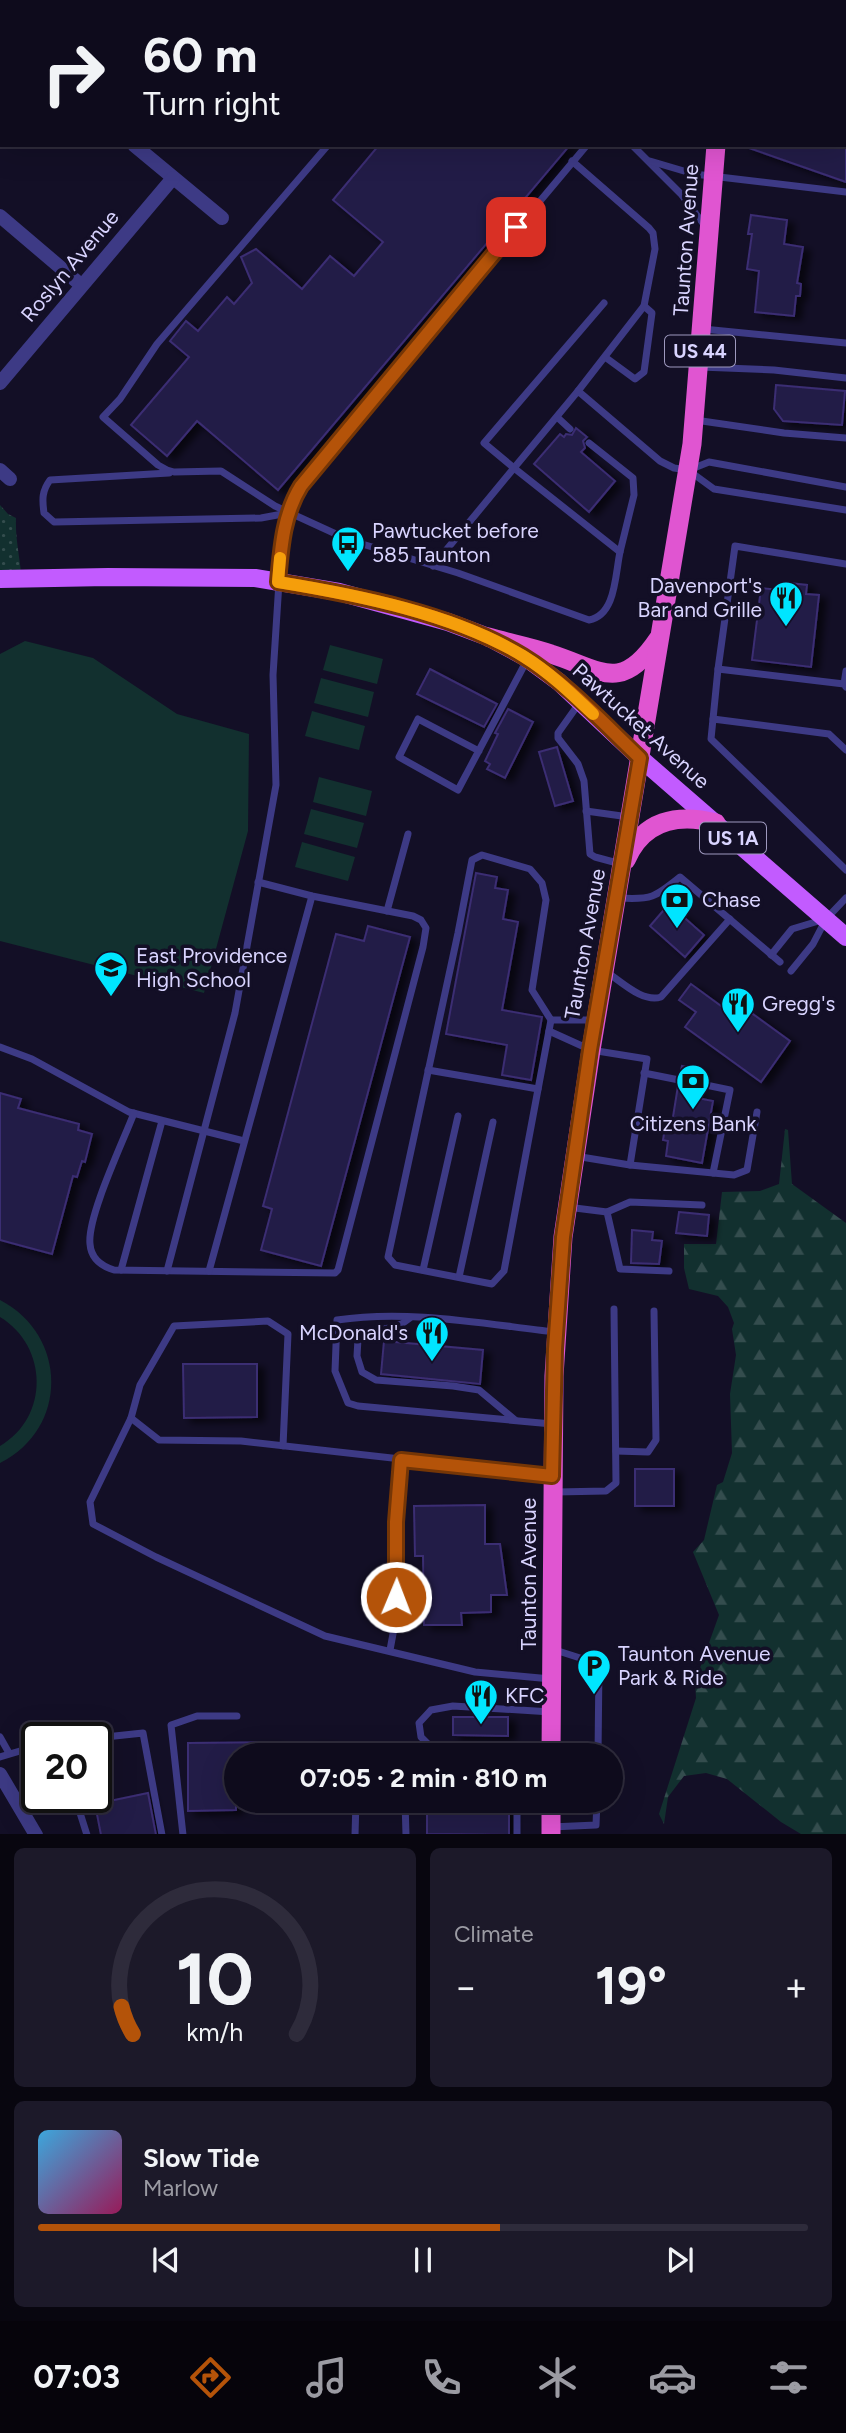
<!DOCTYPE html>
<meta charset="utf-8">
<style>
body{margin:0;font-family:Figtree,sans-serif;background:#1c1929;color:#f1f3f6;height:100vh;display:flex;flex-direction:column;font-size:26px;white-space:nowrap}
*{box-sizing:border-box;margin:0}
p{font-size:23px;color:#9b9ba3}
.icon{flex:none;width:38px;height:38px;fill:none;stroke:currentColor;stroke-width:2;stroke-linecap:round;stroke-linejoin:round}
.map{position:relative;height:1834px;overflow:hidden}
.details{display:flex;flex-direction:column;gap:14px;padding:14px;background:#08060f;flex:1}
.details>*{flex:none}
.top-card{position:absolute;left:0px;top:0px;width:847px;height:147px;box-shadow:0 7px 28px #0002,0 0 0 2px #2e2b3b;background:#0e0b1c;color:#f1f3f6;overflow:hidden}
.speed{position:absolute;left:21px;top:1722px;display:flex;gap:14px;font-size:35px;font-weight:700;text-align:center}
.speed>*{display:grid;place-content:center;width:91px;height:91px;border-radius:50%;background:#0e0b1c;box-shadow:0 7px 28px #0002,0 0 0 2px #2e2b3b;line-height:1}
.speed .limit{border:4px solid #111;border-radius:10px;background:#fff;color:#111}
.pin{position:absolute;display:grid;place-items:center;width:60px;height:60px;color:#fff;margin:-30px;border-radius:14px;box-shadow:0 4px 10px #0006}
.me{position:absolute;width:77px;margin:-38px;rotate:1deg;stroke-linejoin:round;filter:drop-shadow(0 0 5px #0008)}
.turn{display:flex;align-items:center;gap:24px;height:147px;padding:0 28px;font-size:32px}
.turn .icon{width:91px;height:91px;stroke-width:2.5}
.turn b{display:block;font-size:49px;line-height:60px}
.big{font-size:52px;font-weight:700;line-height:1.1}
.details .card{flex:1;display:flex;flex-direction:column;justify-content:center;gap:10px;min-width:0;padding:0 24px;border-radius:10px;background:#1c1929}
.details .dial{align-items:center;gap:0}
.dial svg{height:182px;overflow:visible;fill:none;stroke:#2e2b3b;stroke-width:7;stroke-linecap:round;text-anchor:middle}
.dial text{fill:#f1f3f6;stroke:none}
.song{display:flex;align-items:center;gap:21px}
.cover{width:84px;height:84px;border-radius:10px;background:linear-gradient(135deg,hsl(200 70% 55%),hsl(330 70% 35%))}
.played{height:7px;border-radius:4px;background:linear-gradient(90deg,#b45309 60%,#2e2b3b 60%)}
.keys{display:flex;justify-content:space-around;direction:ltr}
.heat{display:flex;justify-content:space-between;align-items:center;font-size:38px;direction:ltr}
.details .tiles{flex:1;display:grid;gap:14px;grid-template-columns:1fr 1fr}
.card:last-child{grid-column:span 2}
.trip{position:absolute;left:224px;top:1743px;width:399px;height:70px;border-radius:35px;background:#0e0b1c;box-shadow:0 7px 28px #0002,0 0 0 2px #2e2b3b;font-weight:700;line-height:70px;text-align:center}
.dock{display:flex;height:112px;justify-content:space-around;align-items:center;background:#06040b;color:#9b9ba3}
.dock .icon{width:49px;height:49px}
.dock .active{color:#b45309}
.dock b{font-size:32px;color:#f1f3f6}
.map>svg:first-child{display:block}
.forest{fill:url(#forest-firs)}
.park{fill:url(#park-dots)}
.garden{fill:#12302f}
.building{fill:#241b47;stroke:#3b2d73;stroke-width:2;filter:url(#shadow)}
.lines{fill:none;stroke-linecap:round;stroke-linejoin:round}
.service{stroke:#3d3a85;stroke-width:7}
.minor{stroke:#3d3a85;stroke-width:14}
.primary{stroke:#c25bff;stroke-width:18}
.trunk{stroke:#e055d1;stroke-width:19}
.route-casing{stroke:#753606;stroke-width:18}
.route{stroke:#b45309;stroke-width:12}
.slow{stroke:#f59e0b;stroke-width:12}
.labels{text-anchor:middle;stroke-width:7;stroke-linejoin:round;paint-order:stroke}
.shield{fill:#130f26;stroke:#9e99be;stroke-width:2}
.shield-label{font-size:19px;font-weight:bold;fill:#d9d4ff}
.street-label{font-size:21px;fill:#d9d4ff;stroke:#130f26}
.poi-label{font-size:21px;fill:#d9d4ff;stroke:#130f26;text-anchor:start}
</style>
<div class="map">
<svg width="846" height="1835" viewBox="0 0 846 1835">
<defs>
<pattern id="forest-firs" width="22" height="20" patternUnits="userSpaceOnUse" patternTransform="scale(1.75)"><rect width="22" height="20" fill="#12302f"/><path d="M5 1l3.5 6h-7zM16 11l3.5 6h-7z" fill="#344d4e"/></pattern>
<pattern id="park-dots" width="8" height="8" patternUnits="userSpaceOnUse" patternTransform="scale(1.75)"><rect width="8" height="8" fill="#12302f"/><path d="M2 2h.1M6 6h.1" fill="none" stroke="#344d4e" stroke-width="1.8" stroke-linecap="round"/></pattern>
<filter id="shadow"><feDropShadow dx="7" dy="4" stdDeviation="3.5" flood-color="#0009"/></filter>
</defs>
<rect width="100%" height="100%" fill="#130f26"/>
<polygon class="forest" points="785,1129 788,1130 792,1184 846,1223 846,1834 801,1834 781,1822 727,1779 706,1773 684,1776 668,1797 664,1824 659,1814 696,1698 695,1682 719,1615 693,1552 704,1540 717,1485 723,1482 732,1453 730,1394 736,1355 732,1329 734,1323 728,1307 718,1296 689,1289 684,1268 684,1244 716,1244 722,1192 760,1191 779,1184"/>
<path class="park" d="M 0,505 L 8,514 L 16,518 C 15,541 21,561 22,585 L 0,584 Z"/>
<g class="garden">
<polygon points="25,641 93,658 177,714 249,734 248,831 204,993 0,941 0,654"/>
<polygon points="330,645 383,659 377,684 323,670"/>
<polygon points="321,678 374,692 368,717 314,703"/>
<polygon points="312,711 365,726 359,750 305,736"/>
<polygon points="319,777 372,791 366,816 313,802"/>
<polygon points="311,809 364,823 357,848 304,834"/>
<polygon points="302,842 355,857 348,881 295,867"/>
<path d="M 0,1300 C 68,1335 69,1429 0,1463 L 0,1446 C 50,1417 48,1346 0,1317 Z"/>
</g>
<g class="building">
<polygon points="379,145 570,145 278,490 197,421 167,456 131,425 189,357 170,341 186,321 198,331 227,297 234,304 252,283 241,257 256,249 302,289 330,256 354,276 383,242 333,200"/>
<polygon points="746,145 846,145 846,182 746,147"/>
<polygon points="751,215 787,220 784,244 803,247 797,283 801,284 800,296 796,296 794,316 755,312 759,271 747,269 752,234 748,234"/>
<polygon points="776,385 845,391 842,425 783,421 774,409"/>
<polygon points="576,428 587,437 583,441 585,448 581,452 615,481 589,512 534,464 560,434 564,437 566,434 572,435"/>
<polygon points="789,583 807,585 806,594 819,595 811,667 752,660 761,588 788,591"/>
<polygon points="430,669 497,704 484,727 417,694"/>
<polygon points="508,709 533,722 505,778 487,769 490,764 485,761 498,734 495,733"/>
<polygon points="557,747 573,801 555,806 539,752"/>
<polygon points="476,873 497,877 495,888 508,890 503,919 518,922 502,1010 542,1017 531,1080 502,1075 507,1045 446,1034"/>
<polygon points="669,904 704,935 685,957 650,926"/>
<polygon points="368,926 410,937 321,1266 261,1250 272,1209 263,1206 336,934 364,941"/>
<polygon points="691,984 743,1022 750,1012 790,1041 761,1082 685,1027 696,1012 679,1000"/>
<polygon points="682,1066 702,1070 700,1078 695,1083 698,1089 697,1098 713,1101 702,1163 666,1156 668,1141 663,1140 666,1122 672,1123 678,1086 685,1082 684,1077 680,1074"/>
<polygon points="0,1093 21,1099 18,1108 79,1124 78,1130 92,1134 85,1162 82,1161 77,1177 73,1176 52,1254 0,1240"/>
<polygon points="679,1212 709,1215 707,1236 676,1233"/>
<polygon points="632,1230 653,1232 652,1240 662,1241 659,1264 631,1263"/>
<polygon points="384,1341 483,1350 480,1384 381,1374"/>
<polygon points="183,1364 257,1364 257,1417 184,1418"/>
<rect x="635" y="1469" width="39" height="37"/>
<polygon points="485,1505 485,1544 500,1544 507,1595 491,1595 491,1612 461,1613 462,1625 424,1625 423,1556 415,1556 414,1506"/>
<polygon points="453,1717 508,1717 508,1736 453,1735"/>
<polygon points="275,1742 275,1755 236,1755 236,1810 188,1811 188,1743"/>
<polygon points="310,1742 331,1743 331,1755 309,1755"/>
<polygon points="148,1793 156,1835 101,1835 95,1804"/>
<polygon points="427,1801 509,1801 509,1835 427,1834"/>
</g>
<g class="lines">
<g class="service">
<polyline points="464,0 466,2"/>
<polyline points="536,0 536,2"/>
<polyline points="452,2 454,0"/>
<polyline points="676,2 676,0"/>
<polyline points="845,123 846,122"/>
<path d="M 328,145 L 157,344 L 120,399 L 103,417 L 158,465 L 167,470 L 174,472 L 221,471 L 275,506 L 349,540 L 458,573 L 589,620 C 616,615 615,575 620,552 L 514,468 L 578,391 L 660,461 L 674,468 L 688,470 L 714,489 L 846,510"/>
<polyline points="632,145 681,194 705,226"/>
<polyline points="572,161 649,228 653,233 655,249 644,306 578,391"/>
<polyline points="650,161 694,174 846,192"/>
<polyline points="703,329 846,343"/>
<polyline points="605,357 635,379 644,372 652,313 644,306"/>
<polyline points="700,367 774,370 846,378"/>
<polyline points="557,417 570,429"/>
<polyline points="695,420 784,433 846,438"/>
<polyline points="589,443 633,478 634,495 620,552"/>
<polyline points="689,470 709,462 846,487"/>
<path d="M 169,473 L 50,480 C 42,491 42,499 44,513 L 54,522 L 261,518 L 288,513"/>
<polyline points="846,564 735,546 718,669 844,684 846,687"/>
<polyline points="433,566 514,468 484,443 604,303"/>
<polyline points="844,684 846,671"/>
<polyline points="580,702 558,733 558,738 578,764 584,781 590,854 595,857 621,864"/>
<polyline points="713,719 718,669"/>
<polyline points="846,750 829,734 713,719 711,739 846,870"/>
<polyline points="479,751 418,719 399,757 458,790 527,660"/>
<polyline points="586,811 629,817"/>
<polygon points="482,855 530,869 542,883 546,900 532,990 551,1020 504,1271 492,1284 395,1265 388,1257 458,933 472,860"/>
<path d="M 620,898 C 652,900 655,897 680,877 L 780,962"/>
<polyline points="387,911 408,834"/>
<polyline points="771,955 792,929 822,920"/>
<path d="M 605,971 C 621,981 642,1003 661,997 L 730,919"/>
<polyline points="791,971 813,944 826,919 846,898"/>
<polyline points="551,1020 595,1020"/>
<polyline points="549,1031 591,1050 647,1059 630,1165"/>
<polyline points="0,1047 32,1059 129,1112 244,1141"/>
<polyline points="428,1070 538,1089"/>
<polyline points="644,1073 679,1080"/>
<polyline points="701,1084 730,1090 713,1173"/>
<path d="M 134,1113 C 123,1142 87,1217 90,1244 C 91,1258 101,1266 114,1270 L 335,1273 L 338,1270 L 423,947 L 426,928 L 421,920 L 413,916 L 312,896 L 258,882"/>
<polyline points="575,1156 630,1165 734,1175 747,1170 757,1112"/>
<polyline points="567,1207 607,1212 620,1269 669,1271"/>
<polyline points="607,1212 630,1202 702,1205"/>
<polyline points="121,1270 162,1121"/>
<polyline points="423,1270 458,1116"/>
<polyline points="167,1271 235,1013 276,785 273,675 281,551 288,513 301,486 587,145"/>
<polyline points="209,1271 312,896"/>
<polyline points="459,1277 493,1122"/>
<path d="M 410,1318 C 393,1333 377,1325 358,1339 L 357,1356 L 362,1372 L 376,1380 L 453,1386 L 479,1390 L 515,1420"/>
<polyline points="131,1418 90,1502 93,1524 156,1557 325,1636 475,1672 551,1679"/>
<path d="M 552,1424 L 358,1406 L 348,1403 L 335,1371 L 337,1320 C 408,1309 484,1324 555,1332"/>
<polyline points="283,1446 288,1334 268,1321 174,1326 140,1385 131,1418 159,1440 241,1441 552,1476"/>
<polyline points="616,1451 648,1452 656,1440 654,1311"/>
<polyline points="556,1492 606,1491 616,1483 614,1309"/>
<polyline points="390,1650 395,1623 396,1522 401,1459"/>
<polyline points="555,1650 599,1664 598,1755"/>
<polyline points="551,1712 453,1706 431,1710 419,1723 421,1737 429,1745 551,1746"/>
<polyline points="0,1737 9,1753"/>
<polyline points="96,1738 143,1733 162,1835"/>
<polyline points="0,1757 37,1746"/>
<polyline points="75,1797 87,1835"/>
<polyline points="405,1801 406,1835"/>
<polyline points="517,1801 517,1835"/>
<polyline points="551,1827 596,1825 597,1801"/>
<polyline points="183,1835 171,1725 197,1716 237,1716"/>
<polyline points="355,1835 356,1801"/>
</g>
<g class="minor">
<polyline points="175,0 177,2"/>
<polyline points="296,2 297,0"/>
<polyline points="0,30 2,31"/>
<polyline points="134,145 222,218"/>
<polyline points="0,216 81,285"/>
<polyline points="0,383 173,178"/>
<polyline points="0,470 10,479"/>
<polyline points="0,1774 36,1835"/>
</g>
<polyline class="primary" points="0,579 108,577 255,578 339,592 448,622 488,637 525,657 559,682 640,758 846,937"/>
<g class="trunk">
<polyline points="724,2 724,0"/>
<path d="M 488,637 C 509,643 531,647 551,654 C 601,670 621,694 658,639"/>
<path d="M 626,860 C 643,820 677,813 716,823"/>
<polyline points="551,1755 554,1376 563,1237 591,1050 692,444 716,145"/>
<polyline points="551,1835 551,1801"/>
</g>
</g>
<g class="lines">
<g class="route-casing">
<path id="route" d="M 396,1597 L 396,1522 L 401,1460 L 552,1476 L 555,1349 L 563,1237 L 590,1050 L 640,758 C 603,723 567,683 523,656 C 454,614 358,595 278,582 C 281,549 283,515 301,486 L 516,227"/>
</g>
<use href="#route" class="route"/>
<path class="slow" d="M 280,558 L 278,582 C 358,595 454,614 523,656 C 549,672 571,693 593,714"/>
</g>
<defs>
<g id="bus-pin" transform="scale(1.75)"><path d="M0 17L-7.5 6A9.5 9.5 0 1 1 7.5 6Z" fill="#00e5ff" stroke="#130f26"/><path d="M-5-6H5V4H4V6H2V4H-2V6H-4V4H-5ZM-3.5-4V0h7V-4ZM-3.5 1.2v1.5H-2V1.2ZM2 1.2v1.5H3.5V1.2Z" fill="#111"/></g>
<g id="restaurant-pin" transform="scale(1.75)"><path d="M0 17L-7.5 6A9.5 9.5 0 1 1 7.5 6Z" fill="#00e5ff" stroke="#130f26"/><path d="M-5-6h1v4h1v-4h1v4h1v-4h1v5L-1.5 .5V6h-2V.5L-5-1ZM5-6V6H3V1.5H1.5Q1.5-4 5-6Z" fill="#111"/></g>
<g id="bank-pin" transform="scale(1.75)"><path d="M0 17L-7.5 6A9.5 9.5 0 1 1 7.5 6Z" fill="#00e5ff" stroke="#130f26"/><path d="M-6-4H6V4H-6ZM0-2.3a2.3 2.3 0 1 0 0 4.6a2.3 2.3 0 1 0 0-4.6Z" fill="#111"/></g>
<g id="school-pin" transform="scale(1.75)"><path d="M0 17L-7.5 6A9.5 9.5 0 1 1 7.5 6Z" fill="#00e5ff" stroke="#130f26"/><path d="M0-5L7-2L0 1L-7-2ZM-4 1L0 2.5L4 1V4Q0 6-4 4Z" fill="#111"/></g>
<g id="parking-pin" transform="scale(1.75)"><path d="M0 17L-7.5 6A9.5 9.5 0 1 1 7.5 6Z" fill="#00e5ff" stroke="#130f26"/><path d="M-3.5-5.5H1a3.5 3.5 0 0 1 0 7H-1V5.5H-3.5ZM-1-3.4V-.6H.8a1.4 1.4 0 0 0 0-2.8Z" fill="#111"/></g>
</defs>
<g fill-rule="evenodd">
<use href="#bus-pin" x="348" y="543"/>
<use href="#restaurant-pin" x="786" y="598"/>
<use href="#bank-pin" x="677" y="900"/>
<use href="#school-pin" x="111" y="968"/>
<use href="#restaurant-pin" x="738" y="1004"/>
<use href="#bank-pin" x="693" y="1081"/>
<use href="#restaurant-pin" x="432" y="1333"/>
<use href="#parking-pin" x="594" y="1666"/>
<use href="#restaurant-pin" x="481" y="1696"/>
</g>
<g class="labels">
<g class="shield">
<rect x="665" y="335.5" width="70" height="31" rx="5"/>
<rect x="700" y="822.5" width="66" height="31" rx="5"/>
</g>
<g class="shield-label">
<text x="700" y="358">US 44</text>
<text x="733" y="845">US 1A</text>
</g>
<g class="street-label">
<text transform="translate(686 240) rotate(-86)" y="7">Taunton Avenue</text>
<text transform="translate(70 266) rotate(-50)" y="7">Roslyn Avenue</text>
<text transform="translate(641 726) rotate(42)" y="7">Pawtucket Avenue</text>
<text transform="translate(585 944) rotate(-80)" y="7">Taunton Avenue</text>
<text transform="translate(529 1574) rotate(-90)" y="7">Taunton Avenue</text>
</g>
<g class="poi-label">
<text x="372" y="538">Pawtucket before<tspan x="372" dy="24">585 Taunton</tspan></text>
<text x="762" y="593" text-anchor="end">Davenport's<tspan x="762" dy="24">Bar and Grille</tspan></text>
<text x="702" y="907">Chase</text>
<text x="136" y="963">East Providence<tspan x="136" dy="24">High School</tspan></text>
<text x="762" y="1011">Gregg's</text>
<text x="693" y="1131" text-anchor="middle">Citizens Bank</text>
<text x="408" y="1340" text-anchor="end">McDonald's</text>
<text x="618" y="1661">Taunton Avenue<tspan x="618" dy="24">Park &amp; Ride</tspan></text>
<text x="505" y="1703">KFC</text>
</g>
</g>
</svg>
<div class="speed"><div class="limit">20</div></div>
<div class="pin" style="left:516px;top:227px;background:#d93025"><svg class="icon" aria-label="arrive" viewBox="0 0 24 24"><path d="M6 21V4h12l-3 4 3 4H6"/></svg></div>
<svg class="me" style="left:396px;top:1597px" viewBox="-20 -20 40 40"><circle r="17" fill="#b45309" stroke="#fff" stroke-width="3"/><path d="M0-11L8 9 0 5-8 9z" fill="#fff"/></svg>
<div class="trip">07:05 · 2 min · 810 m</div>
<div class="top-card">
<div class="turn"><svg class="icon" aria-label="right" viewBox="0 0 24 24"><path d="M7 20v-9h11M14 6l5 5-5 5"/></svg><div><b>60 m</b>Turn right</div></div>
</div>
</div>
<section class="details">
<div class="tiles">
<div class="card dial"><svg viewBox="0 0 100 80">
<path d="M14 69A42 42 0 1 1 86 69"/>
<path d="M14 69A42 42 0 0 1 9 57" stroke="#b45309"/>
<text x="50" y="56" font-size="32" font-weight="700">10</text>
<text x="50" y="72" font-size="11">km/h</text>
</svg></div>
<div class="card"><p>Climate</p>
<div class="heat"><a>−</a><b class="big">19°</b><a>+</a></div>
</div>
<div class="card">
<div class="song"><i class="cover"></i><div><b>Slow Tide</b><p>Marlow</p></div></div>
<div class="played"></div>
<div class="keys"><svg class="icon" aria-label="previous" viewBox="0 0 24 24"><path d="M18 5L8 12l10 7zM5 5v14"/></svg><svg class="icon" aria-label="pause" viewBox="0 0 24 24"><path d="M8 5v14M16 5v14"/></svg><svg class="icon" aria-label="next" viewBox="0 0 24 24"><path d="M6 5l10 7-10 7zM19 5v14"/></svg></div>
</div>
</div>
</section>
<nav class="dock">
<b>07:03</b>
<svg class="icon active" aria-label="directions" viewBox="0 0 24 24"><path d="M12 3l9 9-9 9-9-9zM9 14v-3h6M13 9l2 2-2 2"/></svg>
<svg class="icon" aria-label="music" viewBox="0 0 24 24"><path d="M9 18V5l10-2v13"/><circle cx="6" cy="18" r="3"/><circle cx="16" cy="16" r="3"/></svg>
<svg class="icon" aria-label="phone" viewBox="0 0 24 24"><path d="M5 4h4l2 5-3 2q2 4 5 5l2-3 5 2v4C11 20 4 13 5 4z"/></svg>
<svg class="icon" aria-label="climate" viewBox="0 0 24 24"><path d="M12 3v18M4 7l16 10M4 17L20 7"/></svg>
<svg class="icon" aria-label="car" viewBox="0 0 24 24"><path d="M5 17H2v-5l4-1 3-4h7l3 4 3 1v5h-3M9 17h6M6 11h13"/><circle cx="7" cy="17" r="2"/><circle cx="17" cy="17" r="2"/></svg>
<svg class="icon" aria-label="filters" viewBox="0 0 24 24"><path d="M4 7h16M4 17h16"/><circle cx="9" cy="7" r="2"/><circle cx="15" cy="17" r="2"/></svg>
</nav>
